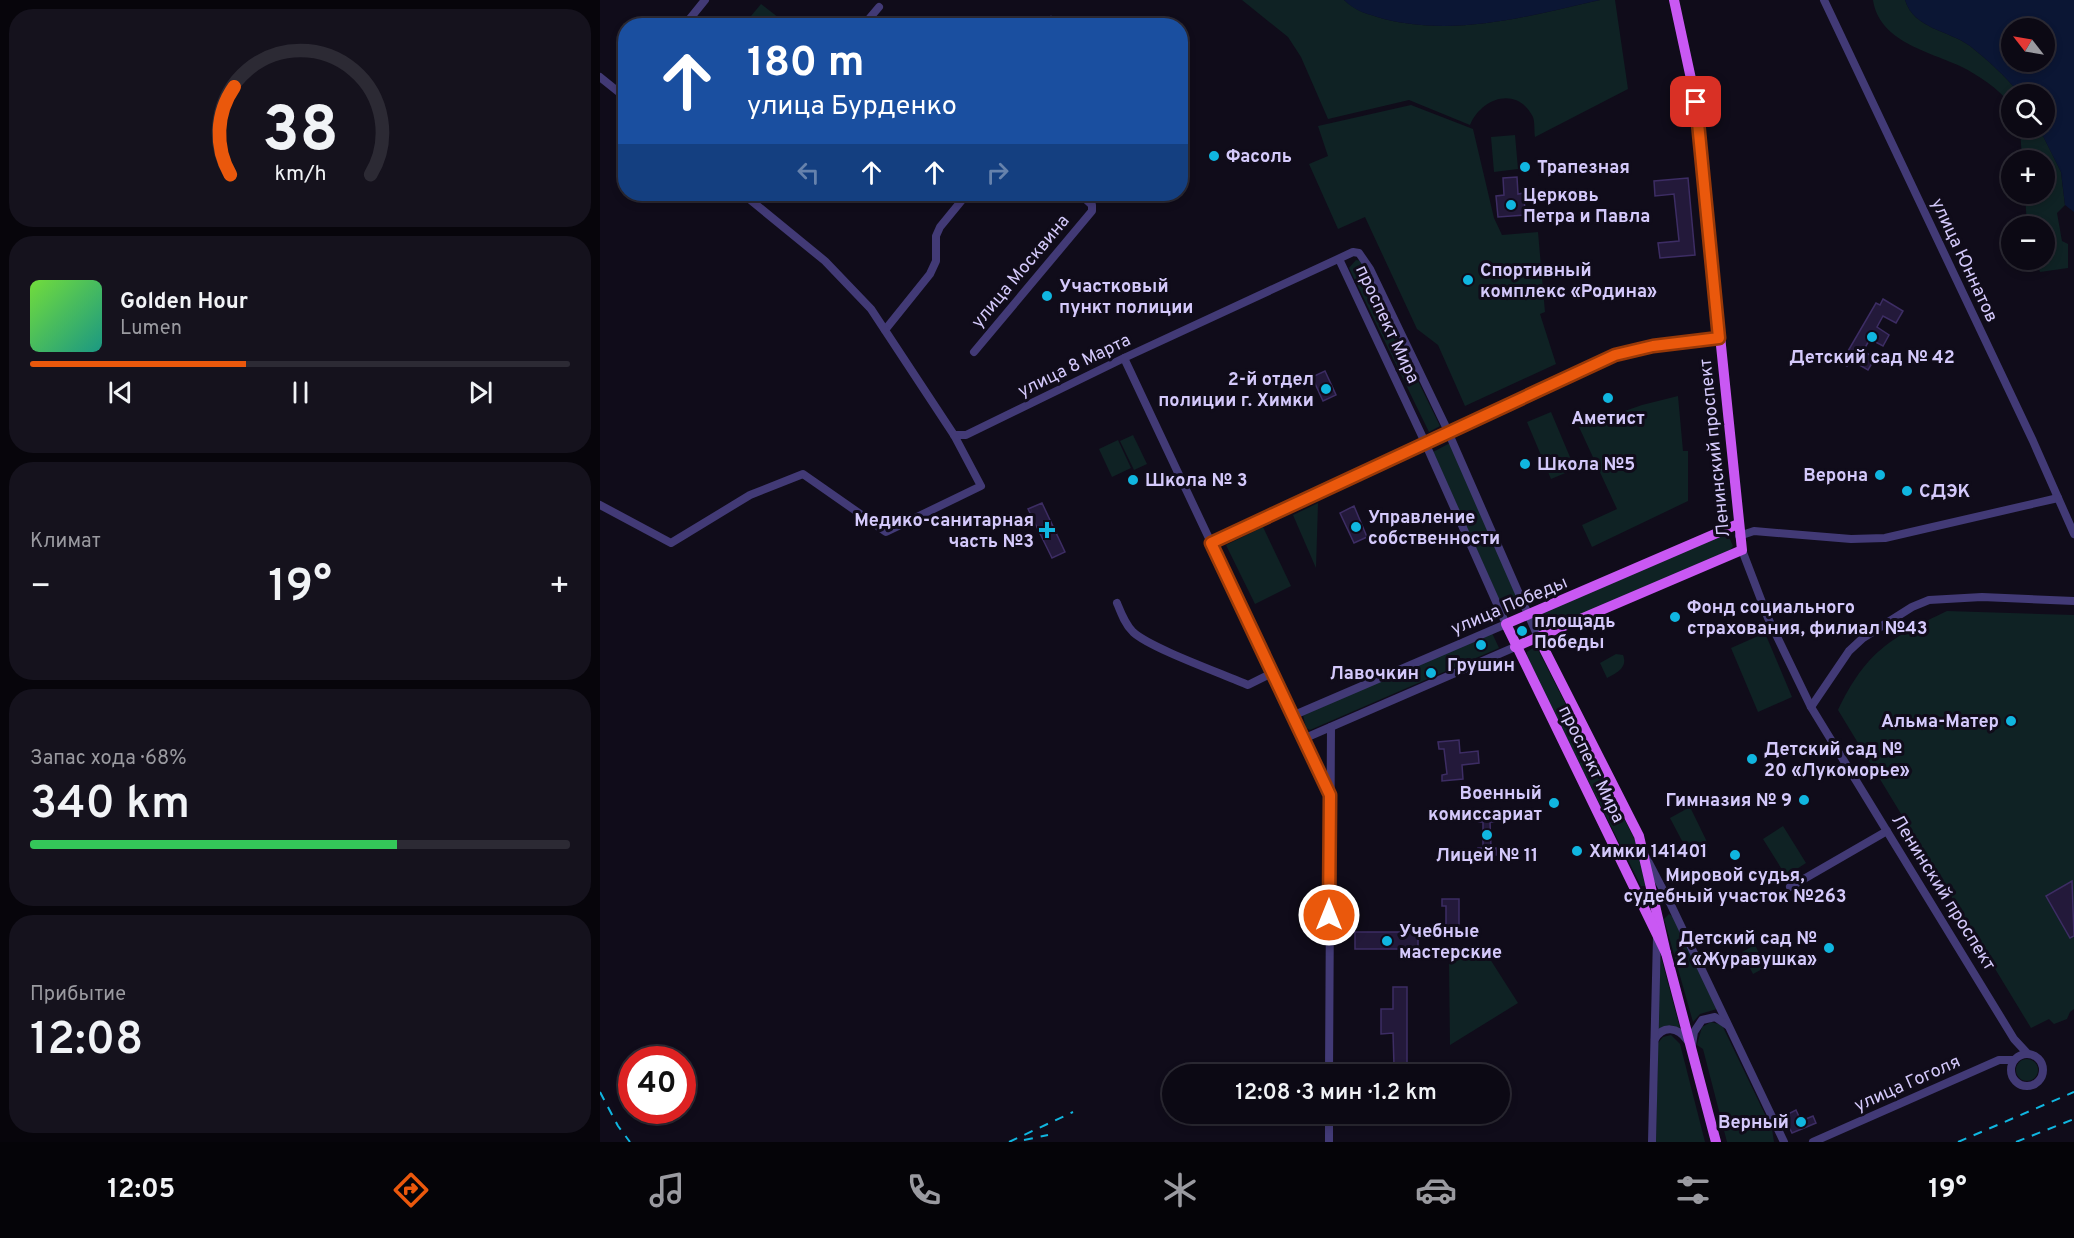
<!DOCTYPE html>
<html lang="ru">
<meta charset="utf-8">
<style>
body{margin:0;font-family:Overpass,sans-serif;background:#15121d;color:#f1f3f6;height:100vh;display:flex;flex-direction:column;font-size:22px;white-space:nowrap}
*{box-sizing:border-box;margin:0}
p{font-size:20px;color:#9a9aa0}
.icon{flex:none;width:33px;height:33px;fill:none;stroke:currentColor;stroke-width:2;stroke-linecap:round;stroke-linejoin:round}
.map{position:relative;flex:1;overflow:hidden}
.side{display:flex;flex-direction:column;gap:9px;padding:9px;background:#07050b;width:600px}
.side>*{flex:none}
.hud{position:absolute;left:18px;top:18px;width:570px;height:183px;border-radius:24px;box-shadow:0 3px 9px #0003,0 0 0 2px #2c2a34;background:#1a4fa0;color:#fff;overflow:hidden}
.needle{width:39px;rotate:301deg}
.tools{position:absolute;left:1401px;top:18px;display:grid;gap:12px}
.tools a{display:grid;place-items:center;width:54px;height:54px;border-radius:50%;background:#0c0914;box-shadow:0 3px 9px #0003,0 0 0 2px #2c2a34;font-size:30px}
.speed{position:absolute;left:18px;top:1046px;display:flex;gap:12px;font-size:30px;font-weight:700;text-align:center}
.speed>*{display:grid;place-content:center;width:78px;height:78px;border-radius:50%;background:#0c0914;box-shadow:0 3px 9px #0003,0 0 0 2px #2c2a34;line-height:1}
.speed .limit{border:9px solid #d22;background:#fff;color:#111}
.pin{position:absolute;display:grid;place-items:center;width:51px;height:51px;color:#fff;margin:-26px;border-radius:12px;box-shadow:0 3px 9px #0006}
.me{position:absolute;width:66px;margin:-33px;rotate:0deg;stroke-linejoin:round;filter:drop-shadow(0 0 4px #0008)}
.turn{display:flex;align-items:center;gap:21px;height:126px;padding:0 30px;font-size:27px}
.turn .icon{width:78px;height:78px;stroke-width:2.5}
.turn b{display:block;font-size:42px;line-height:51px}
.lanes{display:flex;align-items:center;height:57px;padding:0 30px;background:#0003;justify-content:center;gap:30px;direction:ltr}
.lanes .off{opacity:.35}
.big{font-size:45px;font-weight:600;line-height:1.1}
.side .card{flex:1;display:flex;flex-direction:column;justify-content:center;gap:9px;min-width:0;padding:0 21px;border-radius:24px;background:#15121d}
.side .dial{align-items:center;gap:0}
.dial svg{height:156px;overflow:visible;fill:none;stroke:#2c2a34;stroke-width:7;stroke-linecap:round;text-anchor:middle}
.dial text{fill:#f1f3f6;stroke:none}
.song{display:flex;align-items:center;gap:18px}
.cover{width:72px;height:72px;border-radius:9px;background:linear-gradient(135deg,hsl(100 70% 55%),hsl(170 70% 35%))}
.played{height:6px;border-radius:3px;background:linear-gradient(90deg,#ea580c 40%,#2c2a34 40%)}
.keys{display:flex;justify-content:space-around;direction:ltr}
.heat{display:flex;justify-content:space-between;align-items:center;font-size:33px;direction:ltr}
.charge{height:9px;border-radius:4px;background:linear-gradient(90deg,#34c759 68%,#2c2a34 0)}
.trip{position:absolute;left:562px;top:1064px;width:348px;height:60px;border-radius:30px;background:#0c0914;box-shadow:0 3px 9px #0003,0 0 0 2px #2c2a34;font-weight:600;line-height:60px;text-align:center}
.menu{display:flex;height:96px;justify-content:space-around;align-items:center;background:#050408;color:#9a9aa0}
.menu .icon{width:42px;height:42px}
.menu .selected{color:#ea580c}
.menu b{font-size:27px;color:#f1f3f6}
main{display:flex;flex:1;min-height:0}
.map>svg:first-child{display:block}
.green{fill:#0f2224}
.water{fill:#0b1634;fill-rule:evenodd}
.building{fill:#23193a;stroke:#3d2d64;stroke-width:1.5}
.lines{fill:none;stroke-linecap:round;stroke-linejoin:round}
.minor{stroke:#423a76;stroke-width:8}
.major{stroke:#c958f3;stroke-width:10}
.rail{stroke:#10b6e0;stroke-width:2;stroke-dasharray:9 8;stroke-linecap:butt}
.route-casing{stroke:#983908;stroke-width:15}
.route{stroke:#ea580c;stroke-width:10}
.poi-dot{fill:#10b6e0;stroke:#100c1a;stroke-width:2}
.labels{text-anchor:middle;stroke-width:6;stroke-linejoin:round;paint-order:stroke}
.poi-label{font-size:18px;font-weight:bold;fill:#d4c9fb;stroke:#100c1a;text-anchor:start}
.street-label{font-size:18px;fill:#d4c9fb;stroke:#100c1a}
</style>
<main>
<section class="side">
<div class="card dial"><svg viewBox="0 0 100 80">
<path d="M14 69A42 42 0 1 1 86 69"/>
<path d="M14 69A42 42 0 0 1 16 24" stroke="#ea580c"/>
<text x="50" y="56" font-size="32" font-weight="700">38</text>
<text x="50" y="72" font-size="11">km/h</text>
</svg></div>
<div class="card">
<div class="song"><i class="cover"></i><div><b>Golden Hour</b><p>Lumen</p></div></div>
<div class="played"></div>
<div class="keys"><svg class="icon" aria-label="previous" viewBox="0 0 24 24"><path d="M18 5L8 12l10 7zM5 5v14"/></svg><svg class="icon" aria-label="pause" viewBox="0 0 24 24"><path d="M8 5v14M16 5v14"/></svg><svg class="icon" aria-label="next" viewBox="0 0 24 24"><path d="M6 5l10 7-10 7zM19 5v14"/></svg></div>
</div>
<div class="card"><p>Климат</p>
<div class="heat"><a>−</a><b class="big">19°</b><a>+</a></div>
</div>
<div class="card"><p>Запас хода · 68%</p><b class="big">340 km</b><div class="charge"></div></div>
<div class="card"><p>Прибытие</p><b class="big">12:08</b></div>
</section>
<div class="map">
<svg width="1474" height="1142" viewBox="0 0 1474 1142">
<rect width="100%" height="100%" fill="#100c1a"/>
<g class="green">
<path d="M 642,0 L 744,0 C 757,12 768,14 784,19 C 857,37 929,16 1000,0 L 1015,0 L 1028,89 L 935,137 C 934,131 935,123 933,117 C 917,85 881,98 870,125 L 809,100 L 728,119 L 701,57 L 688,37 Z"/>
<path d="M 1273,0 L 1305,0 C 1314,29 1348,30 1370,46 C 1389,61 1405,76 1420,94 L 1412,94 L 1411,104 C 1397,88 1380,76 1360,66 C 1327,51 1279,41 1273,0 Z"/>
<polygon points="161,4 183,21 179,25 162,25 151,16"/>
<polygon points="811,105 873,129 894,218 902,235 938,232 945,312 940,314 956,364 865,406 838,345 817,329 765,217 738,229 709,164 728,156 718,126"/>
<polygon points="1420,128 1439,128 1461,172 1465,205 1457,213 1462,241 1468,244 1468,268 1440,272 1436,260 1444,260 1444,226 1427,226 1425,194 1444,194 1444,160 1422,160"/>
<polygon points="915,135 918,169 894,172 891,137"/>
<polygon points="756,260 763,261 773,282 763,287 769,298 776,295 840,426 829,432 749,268"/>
<polygon points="1078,396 1083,451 1088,451 1088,501 992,547 982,525 1017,509 979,427 1042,405"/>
<polygon points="951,412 975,469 951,479 927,422"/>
<polygon points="533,435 547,464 534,470 520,441"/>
<polygon points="518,440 531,468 512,477 499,449"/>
<polygon points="850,443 922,608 906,615 833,452"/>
<polygon points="718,503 716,568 693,515"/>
<polygon points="663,527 691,586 655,604 626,545"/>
<polygon points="1123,534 1128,535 1133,546 1130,550 946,629 939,613"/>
<path d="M 1347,611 L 1474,615 L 1474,1009 L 1470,1012 L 1467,1019 L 1454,1024 L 1449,1019 L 1431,1028 L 1238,710 C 1266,652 1290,638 1347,611 Z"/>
<polygon points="892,633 899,648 710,730 706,728 703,715"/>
<polygon points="1165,633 1192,697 1158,712 1131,648"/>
<polygon points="936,646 1035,840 1046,886 1041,886 927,659 927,652"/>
<path d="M 1016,654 L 1023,655 C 1028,667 1017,673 1007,678 L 1000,663 Z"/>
<polygon points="1090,807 1109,846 1090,856 1070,818"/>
<polygon points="1183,826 1206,863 1186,876 1163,839"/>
<polygon points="1069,914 1073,917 1117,1009 1100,1014 1093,1022 1064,919"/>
<polygon points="881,945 918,1003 850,1045 849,964"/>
<polygon points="1155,945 1166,967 1153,974 1142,952"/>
<polygon points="1061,957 1080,1028 1070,1025 1056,1034"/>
<polygon points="1111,1022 1122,1025 1172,1129 1174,1142 1127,1142 1103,1049 1097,1045 1102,1027"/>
<polygon points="1071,1035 1080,1044 1105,1142 1056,1142 1058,1043 1063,1037"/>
<circle cx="1427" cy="1070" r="11"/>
</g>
<g class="water">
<path d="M 744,0 L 1000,0 C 929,16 857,37 784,19 C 768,14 756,12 744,0 Z"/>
<path d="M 1305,0 L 1474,0 L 1474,212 L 1465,205 L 1461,172 L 1439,128 L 1444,128 L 1444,94 L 1420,94 C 1405,76 1389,61 1370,46 C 1348,30 1314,29 1305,0 ZM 1412,28 L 1444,28 L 1444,62 L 1412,62 Z"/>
</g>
<g class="building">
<polygon points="917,177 918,194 924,193 925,215 898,217 896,196 904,195 903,178"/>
<polygon points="1088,178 1095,255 1060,258 1058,243 1079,241 1074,194 1055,196 1054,181"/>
<polygon points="1283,299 1303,311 1296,323 1283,316 1277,327 1289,335 1283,346 1270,339 1263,351 1275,358 1268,370 1251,360 1247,366 1241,363 1276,303 1280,305"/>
<polygon points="725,371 736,395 723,401 712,377"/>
<polygon points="442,503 465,552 452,558 428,509"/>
<polygon points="754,506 767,537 754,543 740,513"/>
<polygon points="859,740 860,753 878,751 879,763 862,765 863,779 842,781 842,775 847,774 844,749 839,749 838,742"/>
<polygon points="878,814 896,814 896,822 890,822 891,848 896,848 896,855 878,855 878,848 883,848 883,822 878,822"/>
<polygon points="1472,881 1474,936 1470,938 1446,896"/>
<polygon points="842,899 859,899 859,935 841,935 841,928 846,928 846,906 842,906"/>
<rect x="755" y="932" width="63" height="17"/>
<polygon points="793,987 807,987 807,1074 773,1074 773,1066 794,1066 793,1033 781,1034 781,1009 793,1009"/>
<polygon points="1196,1110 1201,1121 1213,1116 1216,1123 1192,1133 1184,1116"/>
</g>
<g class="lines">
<g class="minor">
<polyline points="1224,0 1433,441 1474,534"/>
<polyline points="451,20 457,26"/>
<polyline points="84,26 105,0"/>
<polyline points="263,26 279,7"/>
<polyline points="0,77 26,98"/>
<polyline points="285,330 330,274 336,261 336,236 340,227 367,194"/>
<polyline points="374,352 492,211 492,205 480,194"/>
<polyline points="524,358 730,795"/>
<polyline points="354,435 366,435 524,358 753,252 759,253 770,269 846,427 938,637"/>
<polyline points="0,505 71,543 150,495 203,474 286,532 381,486 354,435 271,309 225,261 143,194"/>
<polyline points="1139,536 1154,531 1251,539 1285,538 1458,498"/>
<polyline points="611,543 1015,355 1053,346 1119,338"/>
<polyline points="1142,550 1168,618 1211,707 1414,1039 1427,1053"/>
<path d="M 517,603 C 521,613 525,624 533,632 C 550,648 623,674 648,685 L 672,673"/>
<polyline points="1211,707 1249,651 1263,638 1312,607 1329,600 1382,597 1474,601"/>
<polyline points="692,716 906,624 823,438 739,259"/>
<polyline points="703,739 915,647"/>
<polyline points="1047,859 1071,905 1184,1142"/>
<polyline points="1190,887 1287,831"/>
<path d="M 1055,1039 C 1063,1025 1078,1027 1087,1040"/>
<polyline points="1092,1045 1094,1032 1102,1020 1115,1017 1127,1025"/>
<circle cx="1427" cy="1070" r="16"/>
<polyline points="729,1074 731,727"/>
<polyline points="729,1142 729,1113"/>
<polyline points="1052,1142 1057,937"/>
<polyline points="1213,1142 1399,1060 1414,1060"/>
</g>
<g class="major">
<polyline points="938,637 1039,836 1066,953 1116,1142"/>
<polyline points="915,647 1142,550 1096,102 1074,0"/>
<polyline points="1066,953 906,624 1138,524"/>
</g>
<g class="rail">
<polyline points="0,1092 18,1126 30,1142"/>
<polyline points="424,1140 448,1135"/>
<polyline points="409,1142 473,1112"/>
<polyline points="1358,1142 1474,1092"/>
<polyline points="1416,1142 1474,1119"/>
</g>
</g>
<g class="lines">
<g class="route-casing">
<polyline id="route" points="729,915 730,795 611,543 1015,355 1053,346 1119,338 1096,102"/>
</g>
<use href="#route" class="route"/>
</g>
<g class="poi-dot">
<circle cx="614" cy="156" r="6"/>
<circle cx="925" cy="167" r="6"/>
<circle cx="911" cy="205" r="6"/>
<circle cx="868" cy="280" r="6"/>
<circle cx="447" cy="296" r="6"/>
<circle cx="1272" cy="337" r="6"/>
<circle cx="726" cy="389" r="6"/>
<circle cx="1008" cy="398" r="6"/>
<circle cx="925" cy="464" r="6"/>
<circle cx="1280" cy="475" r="6"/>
<circle cx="533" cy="480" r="6"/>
<circle cx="1307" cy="491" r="6"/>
<circle cx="756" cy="527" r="6"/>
<path d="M444 521h6v6h6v6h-6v6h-6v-6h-6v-6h6z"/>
<circle cx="1075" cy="617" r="6"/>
<circle cx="922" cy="631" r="6"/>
<circle cx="881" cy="645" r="6"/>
<circle cx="831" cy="673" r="6"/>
<circle cx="1411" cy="721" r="6"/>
<circle cx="1152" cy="759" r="6"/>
<circle cx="1204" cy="800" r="6"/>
<circle cx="954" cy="803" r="6"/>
<circle cx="887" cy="835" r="6"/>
<circle cx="977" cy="851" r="6"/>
<circle cx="1135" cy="855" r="6"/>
<circle cx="787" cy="941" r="6"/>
<circle cx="1229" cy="948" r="6"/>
<circle cx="1201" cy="1122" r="6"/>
</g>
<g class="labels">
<g class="poi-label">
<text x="626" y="162">Фасоль</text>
<text x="937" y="173">Трапезная</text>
<text x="923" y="201">Церковь<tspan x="923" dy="21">Петра и Павла</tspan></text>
<text x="880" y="276">Спортивный<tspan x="880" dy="21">комплекс «Родина»</tspan></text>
<text x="459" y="292">Участковый<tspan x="459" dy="21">пункт полиции</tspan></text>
<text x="1272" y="363" text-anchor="middle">Детский сад № 42</text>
<text x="714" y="385" text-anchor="end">2-й отдел<tspan x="714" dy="21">полиции г. Химки</tspan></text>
<text x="1008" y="424" text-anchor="middle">Аметист</text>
<text x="937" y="470">Школа №5</text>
<text x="1268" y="481" text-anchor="end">Верона</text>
<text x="545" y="486">Школа № 3</text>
<text x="1319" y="497">СДЭК</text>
<text x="768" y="523">Управление<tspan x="768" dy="21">собственности</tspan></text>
<text x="434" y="526" text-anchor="end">Медико-санитарная<tspan x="434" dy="21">часть №3</tspan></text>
<text x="1087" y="613">Фонд социального<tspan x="1087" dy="21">страхования, филиал №43</tspan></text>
<text x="934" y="627">площадь<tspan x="934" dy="21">Победы</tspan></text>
<text x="881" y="671" text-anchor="middle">Грушин</text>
<text x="819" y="679" text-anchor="end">Лавочкин</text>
<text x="1399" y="727" text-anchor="end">Альма-Матер</text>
<text x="1164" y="755">Детский сад №<tspan x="1164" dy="21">20 «Лукоморье»</tspan></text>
<text x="942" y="799" text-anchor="end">Военный<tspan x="942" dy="21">комиссариат</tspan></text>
<text x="1192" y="806" text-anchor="end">Гимназия № 9</text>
<text x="989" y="857">Химки 141401</text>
<text x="887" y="861" text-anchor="middle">Лицей № 11</text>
<text x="1135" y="881" text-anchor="middle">Мировой судья,<tspan x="1135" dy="21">судебный участок №263</tspan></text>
<text x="799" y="937">Учебные<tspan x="799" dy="21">мастерские</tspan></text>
<text x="1217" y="944" text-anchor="end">Детский сад №<tspan x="1217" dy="21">2 «Журавушка»</tspan></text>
<text x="1189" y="1128" text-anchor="end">Верный</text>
</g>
<g class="street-label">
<text transform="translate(1365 260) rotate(65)" y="6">улица Юннатов</text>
<text transform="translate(420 271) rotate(-50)" y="6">улица Москвина</text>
<text transform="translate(788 324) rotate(65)" y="6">проспект Мира</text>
<text transform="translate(474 365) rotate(-26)" y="6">улица 8 Марта</text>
<text transform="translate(1114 448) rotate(-96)" y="6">Ленинский проспект</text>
<text transform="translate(909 605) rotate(-23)" y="6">улица Победы</text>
<text transform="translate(992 764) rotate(64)" y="6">проспект Мира</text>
<text transform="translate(1344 892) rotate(58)" y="6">Ленинский проспект</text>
<text transform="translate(1307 1083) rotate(-24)" y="6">улица Гоголя</text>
</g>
</g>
</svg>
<div class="tools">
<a><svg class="needle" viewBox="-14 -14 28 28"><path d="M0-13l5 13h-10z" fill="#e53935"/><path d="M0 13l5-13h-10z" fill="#9a9aa0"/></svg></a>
<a><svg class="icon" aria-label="search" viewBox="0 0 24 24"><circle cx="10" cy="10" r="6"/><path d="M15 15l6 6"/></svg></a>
<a>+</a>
<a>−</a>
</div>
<div class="speed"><div class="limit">40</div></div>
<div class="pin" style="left:1096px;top:102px;background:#d93025"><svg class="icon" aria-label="arrive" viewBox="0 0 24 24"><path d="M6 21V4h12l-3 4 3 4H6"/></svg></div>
<svg class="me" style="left:729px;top:915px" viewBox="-20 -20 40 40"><circle r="17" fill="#ea580c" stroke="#fff" stroke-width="3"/><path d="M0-11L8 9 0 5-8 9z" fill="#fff"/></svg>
<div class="trip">12:08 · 3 мин · 1.2 km</div>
<div class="hud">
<div class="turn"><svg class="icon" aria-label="ahead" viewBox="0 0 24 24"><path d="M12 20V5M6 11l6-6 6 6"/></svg><div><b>180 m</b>улица Бурденко</div></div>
<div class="lanes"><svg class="icon off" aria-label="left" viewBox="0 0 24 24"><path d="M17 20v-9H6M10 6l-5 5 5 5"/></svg><svg class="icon" aria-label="ahead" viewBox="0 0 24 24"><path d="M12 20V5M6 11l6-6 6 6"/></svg><svg class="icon" aria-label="ahead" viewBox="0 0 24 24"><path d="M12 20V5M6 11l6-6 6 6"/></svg><svg class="icon off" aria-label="right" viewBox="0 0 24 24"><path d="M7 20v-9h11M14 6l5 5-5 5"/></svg></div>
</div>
</div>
</main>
<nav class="menu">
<b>12:05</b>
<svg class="icon selected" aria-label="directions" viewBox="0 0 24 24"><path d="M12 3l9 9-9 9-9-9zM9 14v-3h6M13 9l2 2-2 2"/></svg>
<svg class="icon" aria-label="music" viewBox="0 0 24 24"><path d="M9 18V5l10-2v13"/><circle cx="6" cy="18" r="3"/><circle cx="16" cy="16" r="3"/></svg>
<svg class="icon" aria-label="phone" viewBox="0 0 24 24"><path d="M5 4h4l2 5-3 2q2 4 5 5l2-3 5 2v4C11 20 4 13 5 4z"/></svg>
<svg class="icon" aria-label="climate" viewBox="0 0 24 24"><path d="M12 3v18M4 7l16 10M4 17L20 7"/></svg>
<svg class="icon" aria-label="car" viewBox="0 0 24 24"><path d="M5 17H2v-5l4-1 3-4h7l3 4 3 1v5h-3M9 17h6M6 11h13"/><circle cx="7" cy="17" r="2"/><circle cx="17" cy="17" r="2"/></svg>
<svg class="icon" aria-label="filters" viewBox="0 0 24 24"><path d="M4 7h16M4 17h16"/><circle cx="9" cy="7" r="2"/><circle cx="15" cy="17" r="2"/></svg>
<b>19°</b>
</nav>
